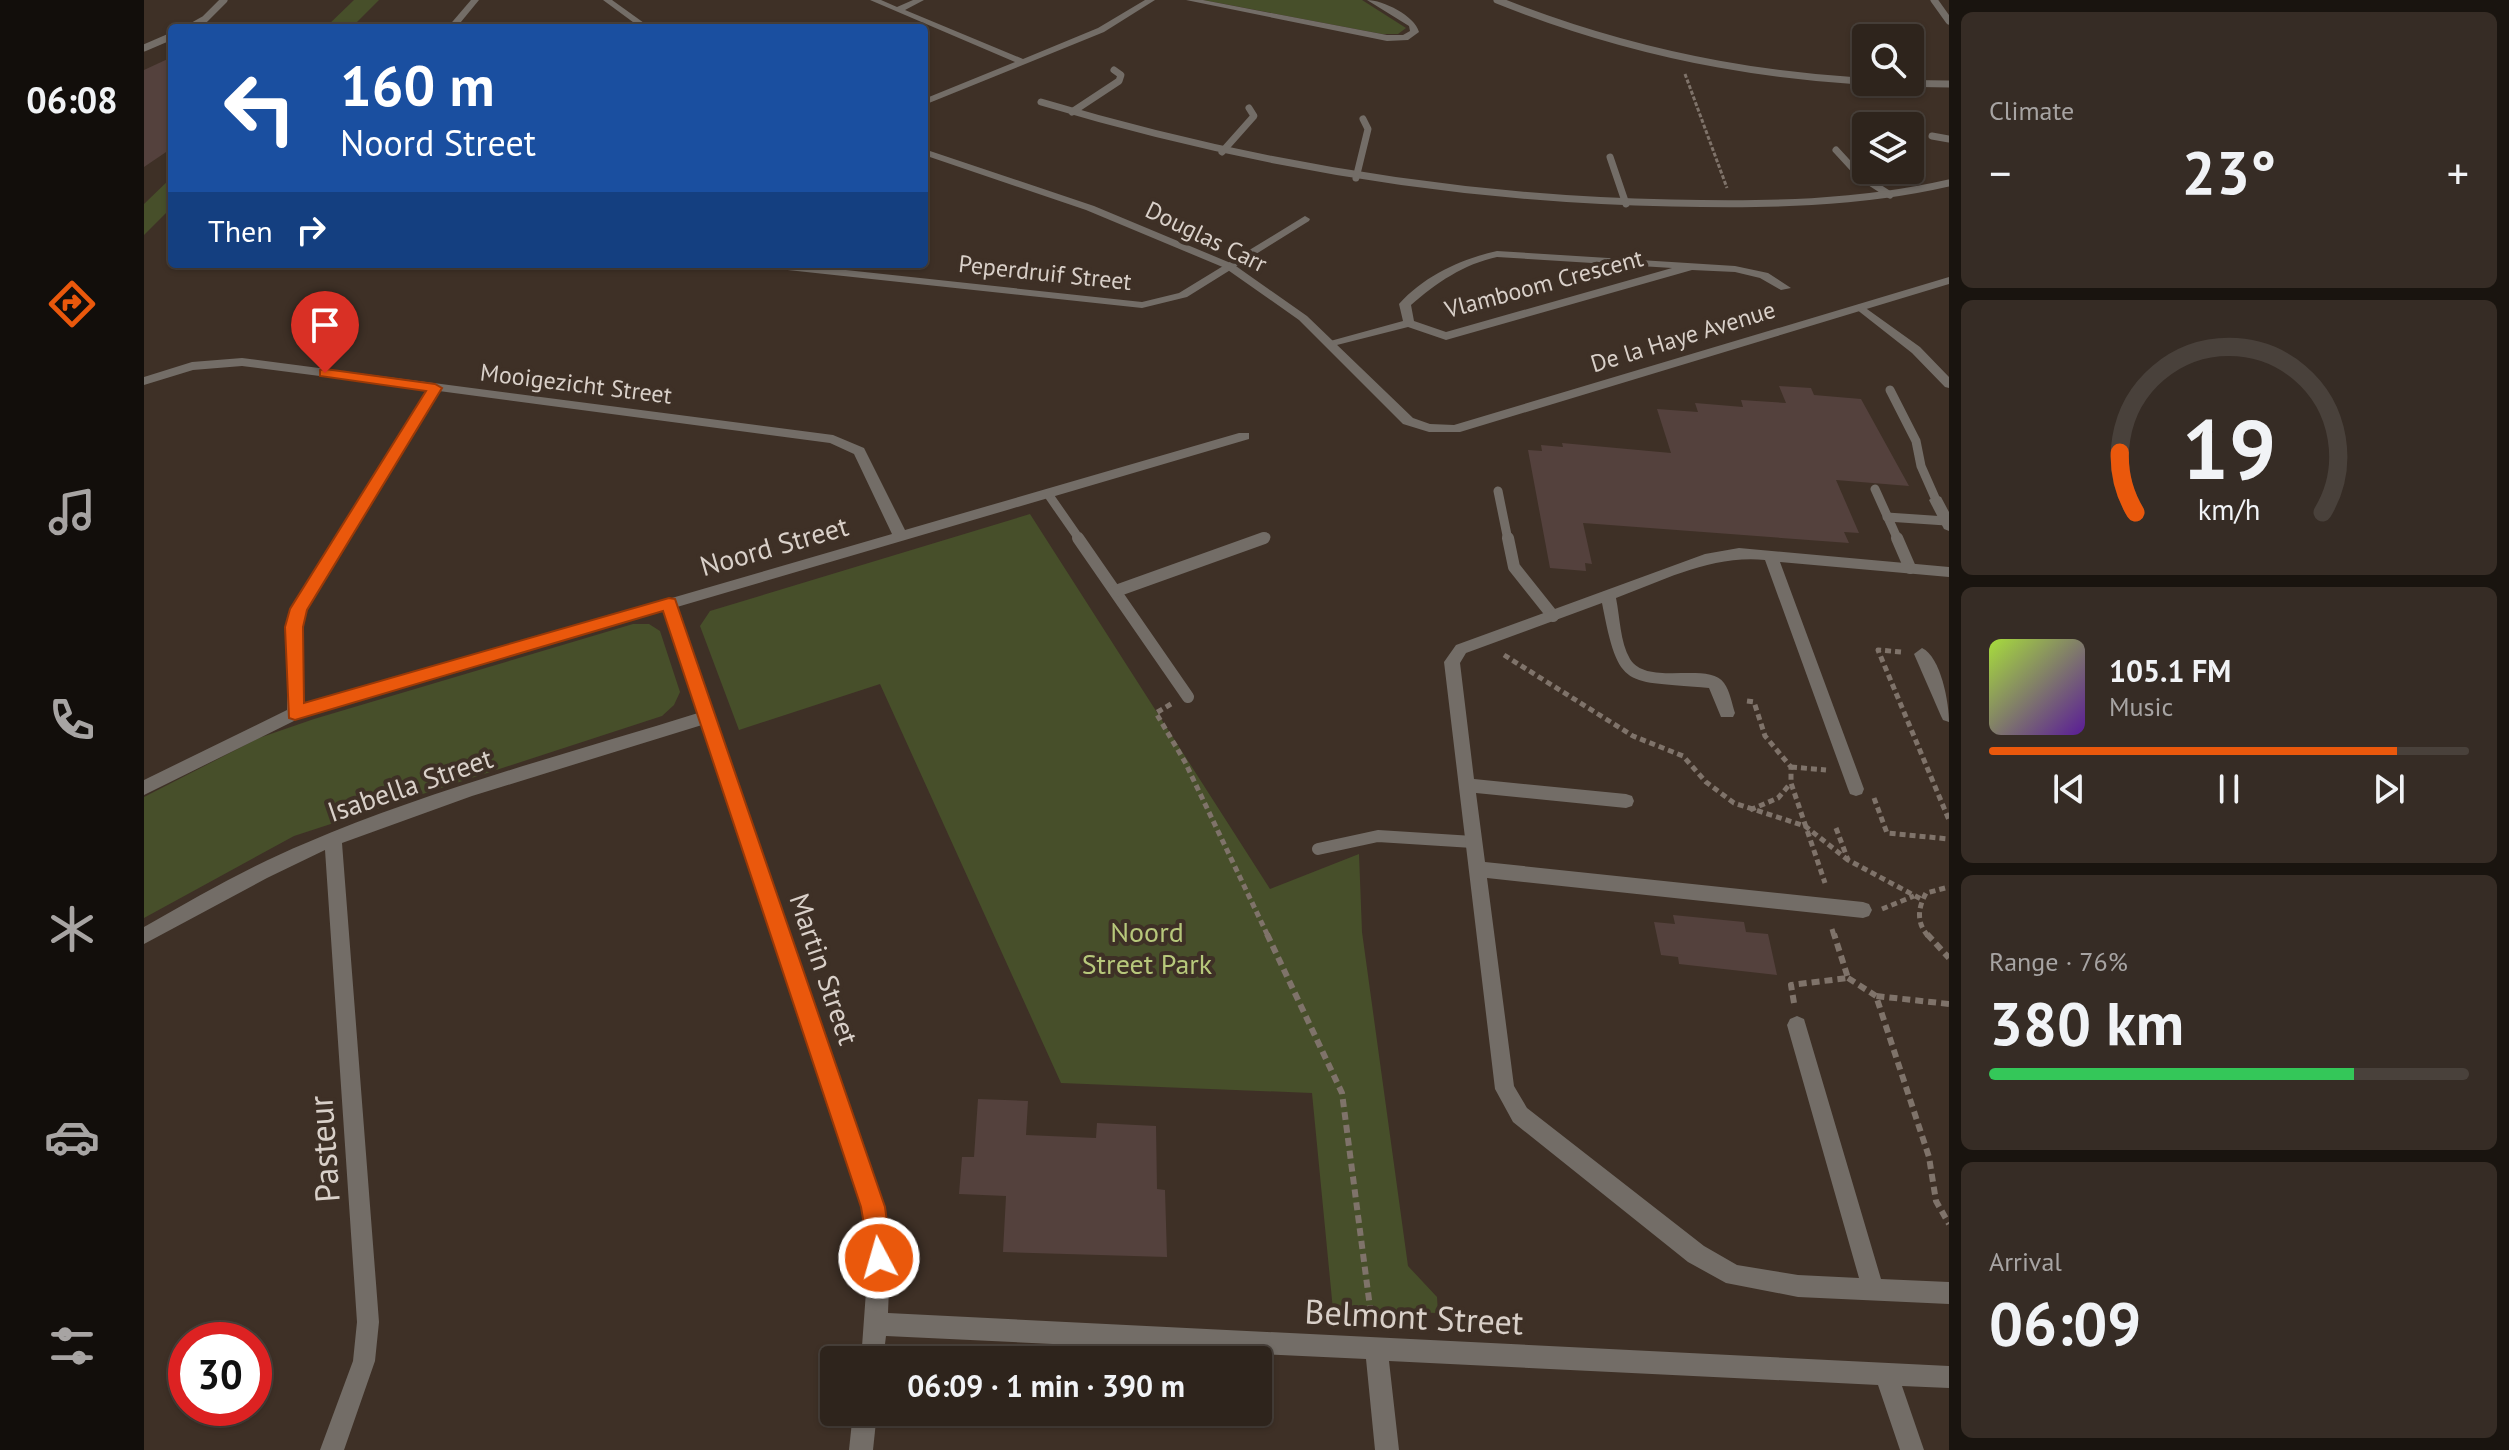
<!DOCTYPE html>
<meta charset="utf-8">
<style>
body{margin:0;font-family:"PT Sans",sans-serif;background:#362c25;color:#f1f3f6;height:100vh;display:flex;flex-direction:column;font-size:30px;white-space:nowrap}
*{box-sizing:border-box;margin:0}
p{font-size:26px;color:#a7a4a3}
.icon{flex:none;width:44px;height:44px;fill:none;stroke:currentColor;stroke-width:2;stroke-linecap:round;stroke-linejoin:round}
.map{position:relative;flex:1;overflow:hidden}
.side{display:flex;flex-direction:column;gap:12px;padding:12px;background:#19140f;width:560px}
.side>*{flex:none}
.top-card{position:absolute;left:24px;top:24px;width:760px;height:244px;border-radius:8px;box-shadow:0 2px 6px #0004,0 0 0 2px #49413b;background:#1a4fa0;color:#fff;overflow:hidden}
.controls{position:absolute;left:1708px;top:24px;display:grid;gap:16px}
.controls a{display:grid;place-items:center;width:72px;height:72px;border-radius:8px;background:#2e241c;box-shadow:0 2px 6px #0004,0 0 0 2px #49413b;font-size:40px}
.speed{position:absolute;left:24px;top:1322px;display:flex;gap:16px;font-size:40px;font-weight:700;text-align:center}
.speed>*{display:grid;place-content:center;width:104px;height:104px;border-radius:50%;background:#2e241c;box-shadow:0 2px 6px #0004,0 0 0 2px #49413b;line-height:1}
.speed .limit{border:12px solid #d22;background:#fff;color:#111}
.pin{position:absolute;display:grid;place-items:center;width:68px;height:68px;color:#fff;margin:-82px -34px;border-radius:50% 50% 50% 0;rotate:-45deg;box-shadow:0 0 8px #0007}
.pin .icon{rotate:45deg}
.me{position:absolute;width:88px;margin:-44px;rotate:354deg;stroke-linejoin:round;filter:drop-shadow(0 0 6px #0008)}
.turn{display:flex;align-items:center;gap:28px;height:168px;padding:0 40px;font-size:36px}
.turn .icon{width:104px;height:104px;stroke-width:2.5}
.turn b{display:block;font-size:56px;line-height:68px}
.then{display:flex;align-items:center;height:76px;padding:0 40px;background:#0003;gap:16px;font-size:30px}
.big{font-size:60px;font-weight:700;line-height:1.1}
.side .tile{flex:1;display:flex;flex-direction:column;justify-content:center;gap:12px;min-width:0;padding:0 28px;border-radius:12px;background:#362c25}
.side .dial{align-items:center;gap:0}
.dial svg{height:208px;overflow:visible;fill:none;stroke:#49413b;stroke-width:7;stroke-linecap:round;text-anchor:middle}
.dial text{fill:#f1f3f6;stroke:none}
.song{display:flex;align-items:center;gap:24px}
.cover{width:96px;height:96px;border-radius:12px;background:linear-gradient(135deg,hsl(80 70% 55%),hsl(270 70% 35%))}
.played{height:8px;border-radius:4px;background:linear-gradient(90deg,#ea580c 85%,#49413b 85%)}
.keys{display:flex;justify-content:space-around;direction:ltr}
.heat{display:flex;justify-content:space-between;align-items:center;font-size:44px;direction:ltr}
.charge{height:12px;border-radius:6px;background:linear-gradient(90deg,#34c759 76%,#49413b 0)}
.trip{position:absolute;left:676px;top:1346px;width:452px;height:80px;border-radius:8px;background:#2e241c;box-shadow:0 2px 6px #0004,0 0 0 2px #49413b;font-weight:700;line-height:80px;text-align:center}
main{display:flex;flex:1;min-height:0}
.menu{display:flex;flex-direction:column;width:144px;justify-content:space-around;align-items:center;background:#120e0b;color:#a7a4a3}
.menu .icon{width:56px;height:56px}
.menu .current{color:#ea580c}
.menu b{font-size:36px;color:#f1f3f6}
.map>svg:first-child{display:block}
.green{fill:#474f2a}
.building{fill:#54413d}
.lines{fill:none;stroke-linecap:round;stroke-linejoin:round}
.path-far2{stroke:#7f736a;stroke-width:3;stroke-dasharray:4 2;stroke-linecap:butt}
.path-far1{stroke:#7f736a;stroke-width:5;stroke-dasharray:6 4;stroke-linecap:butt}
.path{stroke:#7f736a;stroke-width:6;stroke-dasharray:8 5;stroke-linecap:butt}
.service-far2{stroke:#736d67;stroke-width:7}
.service-far1{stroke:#736d67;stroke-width:9}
.service{stroke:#736d67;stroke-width:12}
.minor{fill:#736d67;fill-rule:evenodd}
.tertiary{fill:#736d67;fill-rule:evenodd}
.route{fill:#ea580c;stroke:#983908;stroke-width:2}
.labels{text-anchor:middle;stroke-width:8;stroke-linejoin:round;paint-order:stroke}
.far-street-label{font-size:24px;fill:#d9d0c9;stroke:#3e3026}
.street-label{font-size:28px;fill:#d9d0c9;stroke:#3e3026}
.park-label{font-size:28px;fill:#b7c87b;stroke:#3e3026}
.near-street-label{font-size:34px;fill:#d9d0c9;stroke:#3e3026}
</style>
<main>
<nav class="menu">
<b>06:08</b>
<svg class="icon current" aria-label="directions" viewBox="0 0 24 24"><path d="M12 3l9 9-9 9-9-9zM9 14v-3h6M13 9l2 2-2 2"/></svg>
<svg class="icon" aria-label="music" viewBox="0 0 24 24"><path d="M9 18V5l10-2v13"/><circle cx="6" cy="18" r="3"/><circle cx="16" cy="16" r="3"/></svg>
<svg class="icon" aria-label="phone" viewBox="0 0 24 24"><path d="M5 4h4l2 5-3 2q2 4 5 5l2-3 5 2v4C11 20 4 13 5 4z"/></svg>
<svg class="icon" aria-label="climate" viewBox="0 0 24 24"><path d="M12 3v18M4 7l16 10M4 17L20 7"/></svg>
<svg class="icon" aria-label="car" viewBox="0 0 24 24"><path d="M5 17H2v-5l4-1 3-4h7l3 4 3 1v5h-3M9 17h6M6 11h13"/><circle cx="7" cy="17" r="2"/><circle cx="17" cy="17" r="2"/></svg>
<svg class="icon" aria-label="filters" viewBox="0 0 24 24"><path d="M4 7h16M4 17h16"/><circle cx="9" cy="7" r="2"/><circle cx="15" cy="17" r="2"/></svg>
</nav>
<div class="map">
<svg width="1805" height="1450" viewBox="0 0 1805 1450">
<rect width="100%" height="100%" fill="#3e3026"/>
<g class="green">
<polygon points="210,0 235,0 207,28 181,28"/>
<polygon points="1059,0 1218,0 1262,28 1254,34 1238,34"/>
<polygon points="28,177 28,207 0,235 0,204"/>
<polygon points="886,514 1126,889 1215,854 1218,932 1264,1266 1293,1297 1294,1313 1189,1310 1168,1093 917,1083 736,684 595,730 556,626 566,611"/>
<polygon points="489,624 505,624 516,631 536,692 530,705 518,716 150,836 0,918 0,797 115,738 170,719"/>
</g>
<g class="building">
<polygon points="28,57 28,148 0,167 0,70"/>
<polygon points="1635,386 1667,388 1670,395 1717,399 1765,486 1692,480 1715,533 1700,532 1705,543 1439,523 1448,564 1441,563 1442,571 1406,568 1384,450 1398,451 1397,445 1419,447 1418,443 1527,453 1513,409 1554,412 1551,403 1599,407 1597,400 1642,403"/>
<polygon points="1529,915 1600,922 1602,932 1624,934 1633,975 1535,964 1534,957 1517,955 1510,922 1531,924"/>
<polygon points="834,1099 884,1101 882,1135 952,1138 953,1123 1012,1126 1013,1189 1021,1190 1023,1257 859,1252 862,1196 815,1194 818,1157 830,1157"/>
</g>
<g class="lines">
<polyline class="path-far2" points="1541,74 1583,188"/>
<g class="path-far1">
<polyline points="1757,652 1734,650 1805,820"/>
<polyline points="1360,655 1489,736 1539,756 1562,782 1590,803 1661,826 1704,860"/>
<polyline points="1603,701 1610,702 1621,736 1647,767 1647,783 1681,883"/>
<polyline points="1027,704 1012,713 1041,762 1124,936"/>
<polyline points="1647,767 1682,770"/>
<polyline points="1730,798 1743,833 1805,839"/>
<polyline points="1606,810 1634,798 1646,784"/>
<polyline points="1692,828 1704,860 1777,899"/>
<polyline points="1738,909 1770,896"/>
<polyline points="1688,929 1690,936"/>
<path d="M 1784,936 C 1772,922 1774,908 1782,893 L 1805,887"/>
</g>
<g class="path">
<polyline points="1123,934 1198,1093 1227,1315"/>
<polyline points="1783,934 1805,958"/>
<polyline points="1704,978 1732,996"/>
<polyline points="1650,1003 1647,985 1704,978 1690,934"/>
<polyline points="1805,1004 1732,996 1785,1157 1792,1201 1805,1224"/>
</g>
<g class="service-far2">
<path d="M 1353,0 C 1500,59 1647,84 1805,84"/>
<polyline points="1790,0 1805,21"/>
<polyline points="45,28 61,19 80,0"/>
<polyline points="0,48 28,36"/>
<path d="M 897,102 C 1104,164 1312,199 1528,203 C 1622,205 1714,204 1805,183"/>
<polyline points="928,112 975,81 977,75 970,70"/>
<polyline points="1788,136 1805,139"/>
<polyline points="1692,150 1715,175 1746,195"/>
<polyline points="1078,152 1110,116 1105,108"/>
<polyline points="1466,157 1482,204"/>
<polyline points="1212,178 1224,129 1219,119"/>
</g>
<g class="service-far1">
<polyline points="1746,390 1772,441 1777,466 1792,500"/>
<polyline points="1731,489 1754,540"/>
<polyline points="1354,491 1364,540"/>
<polyline points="904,494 936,540"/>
<polyline points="1743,517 1802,521"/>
<polyline points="1114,540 1122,537"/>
</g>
<g class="service">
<polyline points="934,538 1044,697"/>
<polyline points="1364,538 1370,567 1409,616"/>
<polyline points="1753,538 1766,568"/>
<polyline points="972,591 1120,538"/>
<polyline points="1174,849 1234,836 1329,842"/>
</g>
<g class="minor">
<polygon points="327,0 335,0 312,28 303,28"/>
<polygon points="726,0 737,0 753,7 769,0 780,0 761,10 879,59 954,28 1001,0 1011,0 960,32 780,105 780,99 871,62"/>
<path d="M 1042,0 L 1059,0 L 1243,35 L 1259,35 L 1266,31 L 1265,26 L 1223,0 C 1239,0 1271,16 1275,32 L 1264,40 L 1243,41 Z"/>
<polygon points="1161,216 1166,219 1165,221 1043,297 998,308 615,267 609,264 646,264 998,302 1035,293"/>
<path d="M 1353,251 L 1591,266 L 1624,273 L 1647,288 L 1637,290 L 1616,278 L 1591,272 L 1548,270 L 1302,340 L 1264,327 L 1185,347 L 1179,343 L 1259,321 L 1255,304 C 1280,276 1317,259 1353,251 ZM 1353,257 L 1528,268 L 1302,332 L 1270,321 L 1267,305 C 1292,283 1320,264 1353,257 Z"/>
<polygon points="1716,304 1776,347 1805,377 1805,388 1801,387 1768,353 1712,309 1710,307"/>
<path d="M 98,358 L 689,435 L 720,448 L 761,530 L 1095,433 L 1105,433 L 1105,439 L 533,607 L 740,1207 L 746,1264 L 744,1313 L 1805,1366 L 1805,1388 L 1758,1386 L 1780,1450 L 1756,1450 L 1734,1385 L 1245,1361 L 1255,1450 L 1231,1450 L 1222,1359 L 742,1336 L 739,1360 L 717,1360 L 724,1264 L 718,1207 L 558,725 L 328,796 L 198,843 L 235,1322 L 231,1361 L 200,1450 L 176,1450 L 209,1361 L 213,1322 L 181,850 L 123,878 L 0,944 L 0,927 C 53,897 106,866 162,843 C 288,789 423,754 554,713 L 520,611 L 156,718 L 0,795 L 0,780 L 143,710 L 143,627 L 148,609 L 284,390 L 98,366 L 49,370 L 0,385 L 0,377 L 48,362 ZM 295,391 L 686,443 L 710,454 L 748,534 L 159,705 L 157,627 L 162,609 Z"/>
<polygon points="1792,495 1797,497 1805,512 1805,531 1800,529 1785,500"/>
<path d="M 1595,548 L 1805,567 L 1805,577 L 1636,562 L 1720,789 L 1718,794 L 1712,796 L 1706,794 L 1704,789 L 1621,560 C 1567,555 1521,580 1472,598 C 1476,617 1476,642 1486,659 C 1503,687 1565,661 1580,683 C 1586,691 1588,704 1591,713 L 1589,717 L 1577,717 L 1565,688 C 1481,680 1475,692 1458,603 L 1322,653 L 1316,663 L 1330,779 L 1482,794 L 1488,796 L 1490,801 L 1488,806 L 1482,808 L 1332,793 L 1341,862 L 1719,902 L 1725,904 L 1728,910 L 1725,916 L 1719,918 L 1343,878 L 1370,1086 L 1383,1108 L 1560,1246 L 1593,1265 L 1654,1275 L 1715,1278 L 1643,1025 L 1646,1019 L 1653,1016 L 1660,1019 L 1737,1279 L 1805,1282 L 1805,1304 L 1654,1297 L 1582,1283 L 1544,1262 L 1369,1122 L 1351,1089 L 1300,662 L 1312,645 L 1561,554 Z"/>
<path d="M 1778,648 C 1797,657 1805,703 1805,722 L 1799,720 L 1797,716 L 1770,654 Z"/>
<polygon points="709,1412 733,1412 729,1450 705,1450"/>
</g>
<g class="tertiary">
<polygon points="459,0 468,0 507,28 497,28"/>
<polygon points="780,149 950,206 1089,264 1163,316 1269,418 1286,424 1310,425 1805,277 1805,284 1316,432 1285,432 1259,424 1155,320 1081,268 942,210 780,155"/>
</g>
</g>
<polygon class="route" points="181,369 291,384 298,388 163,610 159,627 160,703 525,598 531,599 741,1207 748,1258 744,1266 735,1270 727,1266 717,1207 519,611 151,720 145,718 141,627 146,609 282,391 176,376 176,370"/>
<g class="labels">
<g class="far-street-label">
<text transform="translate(1062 237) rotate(26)" y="8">Douglas Carr</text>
<text transform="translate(901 273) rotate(6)" y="8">Peperdruif Street</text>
<text transform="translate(1400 284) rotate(-15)" y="8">Vlamboom Crescent</text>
<text transform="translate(1539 337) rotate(-17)" y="8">De la Haye Avenue</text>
<text transform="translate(432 384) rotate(7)" y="8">Mooigezicht Street</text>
</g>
<g class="street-label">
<text transform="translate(630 546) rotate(-16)" y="10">Noord Street</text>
<text transform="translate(266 785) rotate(-19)" y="10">Isabella Street</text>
<text transform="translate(680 969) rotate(71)" y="10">Martin Street</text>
</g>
<g class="park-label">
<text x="1003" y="942">Noord<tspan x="1003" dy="32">Street Park</tspan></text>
</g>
<g class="near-street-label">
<text transform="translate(180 1149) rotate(-94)" y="12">Pasteur</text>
<text transform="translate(1270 1317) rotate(3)" y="12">Belmont Street</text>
</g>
</g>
</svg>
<div class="controls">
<a><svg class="icon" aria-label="search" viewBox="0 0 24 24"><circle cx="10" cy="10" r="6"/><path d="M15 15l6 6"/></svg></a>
<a><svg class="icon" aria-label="layers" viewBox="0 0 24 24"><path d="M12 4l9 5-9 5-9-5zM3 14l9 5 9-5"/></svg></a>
</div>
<div class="speed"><div class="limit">30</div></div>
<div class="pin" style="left:181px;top:373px;background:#d93025"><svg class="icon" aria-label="arrive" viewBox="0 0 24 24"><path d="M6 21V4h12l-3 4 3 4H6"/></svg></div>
<svg class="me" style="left:735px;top:1258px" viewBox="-20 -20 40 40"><circle r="17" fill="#ea580c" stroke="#fff" stroke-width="3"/><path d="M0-11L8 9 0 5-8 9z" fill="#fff"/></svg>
<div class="trip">06:09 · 1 min · 390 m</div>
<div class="top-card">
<div class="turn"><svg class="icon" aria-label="left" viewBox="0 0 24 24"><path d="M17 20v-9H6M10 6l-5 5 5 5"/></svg><div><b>160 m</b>Noord Street</div></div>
<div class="then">Then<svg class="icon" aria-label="right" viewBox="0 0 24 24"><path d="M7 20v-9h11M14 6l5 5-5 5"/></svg></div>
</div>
</div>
<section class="side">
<div class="tile"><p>Climate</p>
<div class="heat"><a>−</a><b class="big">23°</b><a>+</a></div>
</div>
<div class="tile dial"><svg viewBox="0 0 100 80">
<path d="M14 69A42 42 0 1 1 86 69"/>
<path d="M14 69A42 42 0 0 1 8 46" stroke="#ea580c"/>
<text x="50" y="56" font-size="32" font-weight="700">19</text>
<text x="50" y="72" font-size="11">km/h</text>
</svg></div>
<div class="tile">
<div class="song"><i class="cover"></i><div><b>105.1 FM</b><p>Music</p></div></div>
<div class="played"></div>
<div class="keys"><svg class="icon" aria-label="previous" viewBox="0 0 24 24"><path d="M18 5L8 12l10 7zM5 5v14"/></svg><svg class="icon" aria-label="pause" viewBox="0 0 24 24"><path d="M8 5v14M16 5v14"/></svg><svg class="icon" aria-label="next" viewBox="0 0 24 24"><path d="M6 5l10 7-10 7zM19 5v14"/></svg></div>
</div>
<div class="tile"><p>Range · 76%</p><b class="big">380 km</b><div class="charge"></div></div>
<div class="tile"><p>Arrival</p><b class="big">06:09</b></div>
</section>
</main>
